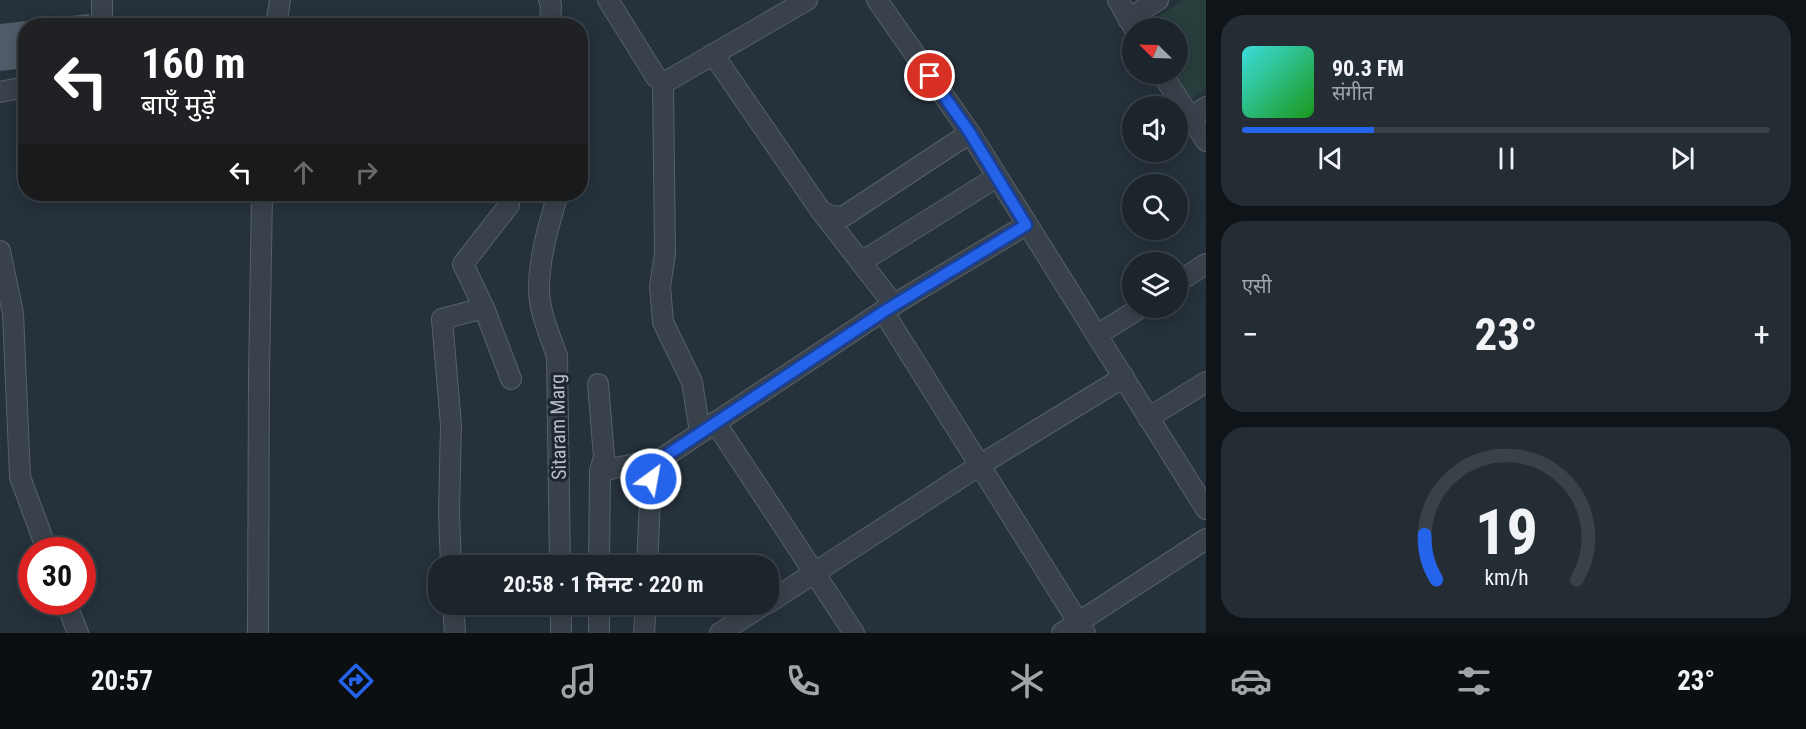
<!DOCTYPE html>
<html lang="hi">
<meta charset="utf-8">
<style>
body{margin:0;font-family:"Roboto Condensed","Noto Sans Devanagari",sans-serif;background:#252d34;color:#f1f3f6;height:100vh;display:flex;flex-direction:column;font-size:22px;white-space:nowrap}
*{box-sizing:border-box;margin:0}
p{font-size:20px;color:#a0a5a9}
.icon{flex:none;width:33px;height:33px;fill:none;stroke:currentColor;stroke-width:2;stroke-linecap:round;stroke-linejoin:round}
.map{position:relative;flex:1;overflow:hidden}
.side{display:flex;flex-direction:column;gap:15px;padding:15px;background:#0f1418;width:600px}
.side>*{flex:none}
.top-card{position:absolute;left:18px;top:18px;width:570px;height:183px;border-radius:24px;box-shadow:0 3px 15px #0003,0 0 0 2px #3a4248;background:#202124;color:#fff;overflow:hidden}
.needle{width:39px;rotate:293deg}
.fabs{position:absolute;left:1122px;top:18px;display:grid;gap:12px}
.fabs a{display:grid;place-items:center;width:66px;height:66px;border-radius:50%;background:#1c252c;box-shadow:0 3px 15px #0003,0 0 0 2px #3a4248;font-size:30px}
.speed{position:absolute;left:18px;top:537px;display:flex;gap:12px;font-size:30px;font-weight:700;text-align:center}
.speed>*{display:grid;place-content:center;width:78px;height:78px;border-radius:50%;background:#1c252c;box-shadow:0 3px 15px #0003,0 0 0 2px #3a4248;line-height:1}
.speed .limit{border:9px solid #d22;background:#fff;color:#111}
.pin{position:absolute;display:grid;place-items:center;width:51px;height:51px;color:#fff;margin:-26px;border:3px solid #fff;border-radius:50%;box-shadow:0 2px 6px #0007}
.me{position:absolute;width:66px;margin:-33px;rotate:32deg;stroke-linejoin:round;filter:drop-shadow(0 0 4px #0008)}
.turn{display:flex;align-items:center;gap:21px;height:126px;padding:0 24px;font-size:27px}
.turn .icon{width:78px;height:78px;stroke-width:2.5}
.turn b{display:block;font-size:42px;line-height:51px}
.lanes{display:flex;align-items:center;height:57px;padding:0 24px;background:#0003;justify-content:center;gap:30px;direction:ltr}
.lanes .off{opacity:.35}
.big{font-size:45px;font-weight:700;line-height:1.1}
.side .tile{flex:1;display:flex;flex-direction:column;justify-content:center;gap:9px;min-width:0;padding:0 21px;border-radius:24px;background:#252d34}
.side .dial{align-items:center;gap:0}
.dial svg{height:156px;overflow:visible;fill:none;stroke:#3a4248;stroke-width:7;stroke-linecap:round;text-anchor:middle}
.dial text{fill:#f1f3f6;stroke:none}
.song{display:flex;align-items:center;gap:18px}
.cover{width:72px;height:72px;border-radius:9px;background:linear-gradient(135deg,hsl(180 70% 55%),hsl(120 70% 35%))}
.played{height:6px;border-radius:3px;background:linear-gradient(90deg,#2563eb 25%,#3a4248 25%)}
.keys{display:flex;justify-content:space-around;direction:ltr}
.heat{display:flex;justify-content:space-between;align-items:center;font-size:33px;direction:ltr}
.trip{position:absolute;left:428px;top:555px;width:351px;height:60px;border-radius:24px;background:#1c252c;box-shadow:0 3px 15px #0003,0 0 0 2px #3a4248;font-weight:700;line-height:60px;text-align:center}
.tab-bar{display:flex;height:96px;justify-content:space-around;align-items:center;background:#0b0f12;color:#a0a5a9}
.tab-bar .icon{width:42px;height:42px}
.tab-bar .active{color:#2563eb}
.tab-bar b{font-size:27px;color:#f1f3f6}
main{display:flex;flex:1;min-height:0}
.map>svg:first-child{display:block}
.green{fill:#283e3d}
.building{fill:#505d69}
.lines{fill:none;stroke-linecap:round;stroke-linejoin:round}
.minor-casing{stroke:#576069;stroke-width:22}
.minor{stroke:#39424b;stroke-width:20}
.route-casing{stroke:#184099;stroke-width:15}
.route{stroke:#2563eb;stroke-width:10}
.labels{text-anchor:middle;stroke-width:6;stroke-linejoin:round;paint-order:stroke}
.street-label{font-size:20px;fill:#b4bdc7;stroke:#1e2730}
</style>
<main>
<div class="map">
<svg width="1206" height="633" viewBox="0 0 1206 633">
<rect width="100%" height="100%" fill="#25313b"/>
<polygon class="green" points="1183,0 1206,0 1206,89 1191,99 1174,74 1178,74 1178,28 1144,28 1143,27"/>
<polygon class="building" points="89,14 90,26 26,26 26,68 0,71 0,24"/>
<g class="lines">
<g class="minor-casing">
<g id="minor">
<polyline points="102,0 102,26"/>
<polyline points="549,0 551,5 550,26"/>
<polyline points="608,0 656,77 663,82 669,80 807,0"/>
<polyline points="877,0 970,133 1206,509"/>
<polyline points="1118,0 1134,28"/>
<polyline points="1128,19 1158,0"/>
<polyline points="276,26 280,0"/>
<path d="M 713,54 L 821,211 C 829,215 835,218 844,216 L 970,133"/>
<polyline points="1162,74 1206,141"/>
<polyline points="663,82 665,254 660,286 663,322 692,382 700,432"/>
<polyline points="0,92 26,87"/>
<polyline points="1190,118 1206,107"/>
<path d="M 558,194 C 549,224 539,257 539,289 C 539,311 550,336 557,356 L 560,566"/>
<polyline points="821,211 894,305"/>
<polyline points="0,251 13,313 20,477 47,550"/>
<polyline points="861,262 997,177"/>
<polyline points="1178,282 1206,264"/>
<polyline points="484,308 511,379"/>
<polyline points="883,311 1085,633"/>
<polyline points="1097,335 1140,308"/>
<polyline points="598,384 604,457 600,471 599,566"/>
<polyline points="1148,418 1206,382"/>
<polyline points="715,422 854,633"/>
<polyline points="600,471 661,459"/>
<polyline points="451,566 449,513 451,425 442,319 484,308 463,264 509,205 509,194"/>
<polyline points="647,566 651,479 656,464 661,459 883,311 1026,225"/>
<polyline points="66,602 78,633"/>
<polyline points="768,603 980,465 1124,377"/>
<polyline points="453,604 455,633"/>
<polyline points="561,604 561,633"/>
<polyline points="258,633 259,375 262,194"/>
<polyline points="599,633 599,604"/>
<polyline points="644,633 646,604"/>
<polyline points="720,633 765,604"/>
<polyline points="1062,633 1206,539"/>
</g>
</g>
<use href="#minor" class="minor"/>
</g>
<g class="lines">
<g class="route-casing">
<polyline id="route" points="651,479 656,464 661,459 883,312 1026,225 970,133 930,76"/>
</g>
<use href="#route" class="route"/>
</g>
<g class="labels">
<g class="street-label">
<text transform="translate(558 427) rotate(-91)" y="7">Sitaram Marg</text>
</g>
</g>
</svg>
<div class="fabs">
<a><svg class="needle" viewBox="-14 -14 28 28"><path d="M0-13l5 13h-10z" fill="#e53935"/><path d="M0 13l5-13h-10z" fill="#a0a5a9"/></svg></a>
<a><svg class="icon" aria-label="sound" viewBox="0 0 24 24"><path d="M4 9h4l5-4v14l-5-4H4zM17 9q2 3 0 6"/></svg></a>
<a><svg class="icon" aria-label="search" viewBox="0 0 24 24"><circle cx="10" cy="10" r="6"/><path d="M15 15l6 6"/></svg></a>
<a><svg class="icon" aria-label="layers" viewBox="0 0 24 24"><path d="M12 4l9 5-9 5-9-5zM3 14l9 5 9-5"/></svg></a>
</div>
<div class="speed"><div class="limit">30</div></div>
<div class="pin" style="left:930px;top:76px;background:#d93025"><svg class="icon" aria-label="arrive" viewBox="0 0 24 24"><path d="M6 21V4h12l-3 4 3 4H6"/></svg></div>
<svg class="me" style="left:651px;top:479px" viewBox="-20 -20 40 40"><circle r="17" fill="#2563eb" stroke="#fff" stroke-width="3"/><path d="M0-11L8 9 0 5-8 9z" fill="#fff"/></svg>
<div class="trip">20:58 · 1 मिनट · 220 m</div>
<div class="top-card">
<div class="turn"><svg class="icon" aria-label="left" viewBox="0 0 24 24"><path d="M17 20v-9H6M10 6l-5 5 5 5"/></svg><div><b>160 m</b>बाएँ मुड़ें</div></div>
<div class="lanes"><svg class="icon" aria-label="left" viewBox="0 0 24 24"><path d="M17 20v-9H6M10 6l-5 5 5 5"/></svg><svg class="icon off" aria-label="ahead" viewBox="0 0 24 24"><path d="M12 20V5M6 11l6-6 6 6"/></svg><svg class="icon off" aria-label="right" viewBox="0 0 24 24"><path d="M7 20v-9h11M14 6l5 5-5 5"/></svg></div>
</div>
</div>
<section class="side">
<div class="tile">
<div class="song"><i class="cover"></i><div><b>90.3 FM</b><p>संगीत</p></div></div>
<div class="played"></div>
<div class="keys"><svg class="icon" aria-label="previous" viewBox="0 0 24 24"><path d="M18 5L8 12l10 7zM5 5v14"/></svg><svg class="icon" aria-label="pause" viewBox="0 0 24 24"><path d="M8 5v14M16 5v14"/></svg><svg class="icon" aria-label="next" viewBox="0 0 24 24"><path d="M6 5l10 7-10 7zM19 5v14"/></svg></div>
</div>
<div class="tile"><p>एसी</p>
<div class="heat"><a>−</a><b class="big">23°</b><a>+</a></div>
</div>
<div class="tile dial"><svg viewBox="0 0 100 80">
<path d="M14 69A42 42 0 1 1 86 69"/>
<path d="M14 69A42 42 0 0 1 8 46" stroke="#2563eb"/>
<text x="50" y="56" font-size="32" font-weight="700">19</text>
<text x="50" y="72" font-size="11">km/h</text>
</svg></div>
</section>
</main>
<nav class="tab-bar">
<b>20:57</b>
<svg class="icon active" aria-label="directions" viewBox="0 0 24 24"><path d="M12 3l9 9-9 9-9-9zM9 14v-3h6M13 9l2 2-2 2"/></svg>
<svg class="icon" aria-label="music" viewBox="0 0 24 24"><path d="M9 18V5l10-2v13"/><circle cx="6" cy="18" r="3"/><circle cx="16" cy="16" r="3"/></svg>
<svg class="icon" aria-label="phone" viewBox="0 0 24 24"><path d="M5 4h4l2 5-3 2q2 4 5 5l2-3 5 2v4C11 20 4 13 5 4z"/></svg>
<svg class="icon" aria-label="climate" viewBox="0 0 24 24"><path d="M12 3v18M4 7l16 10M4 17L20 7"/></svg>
<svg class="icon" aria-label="car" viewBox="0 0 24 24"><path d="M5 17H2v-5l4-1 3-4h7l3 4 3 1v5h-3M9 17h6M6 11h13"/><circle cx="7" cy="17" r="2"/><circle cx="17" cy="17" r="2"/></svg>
<svg class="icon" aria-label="filters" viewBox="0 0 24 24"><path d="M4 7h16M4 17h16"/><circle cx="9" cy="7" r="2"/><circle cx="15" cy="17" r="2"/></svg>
<b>23°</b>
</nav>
